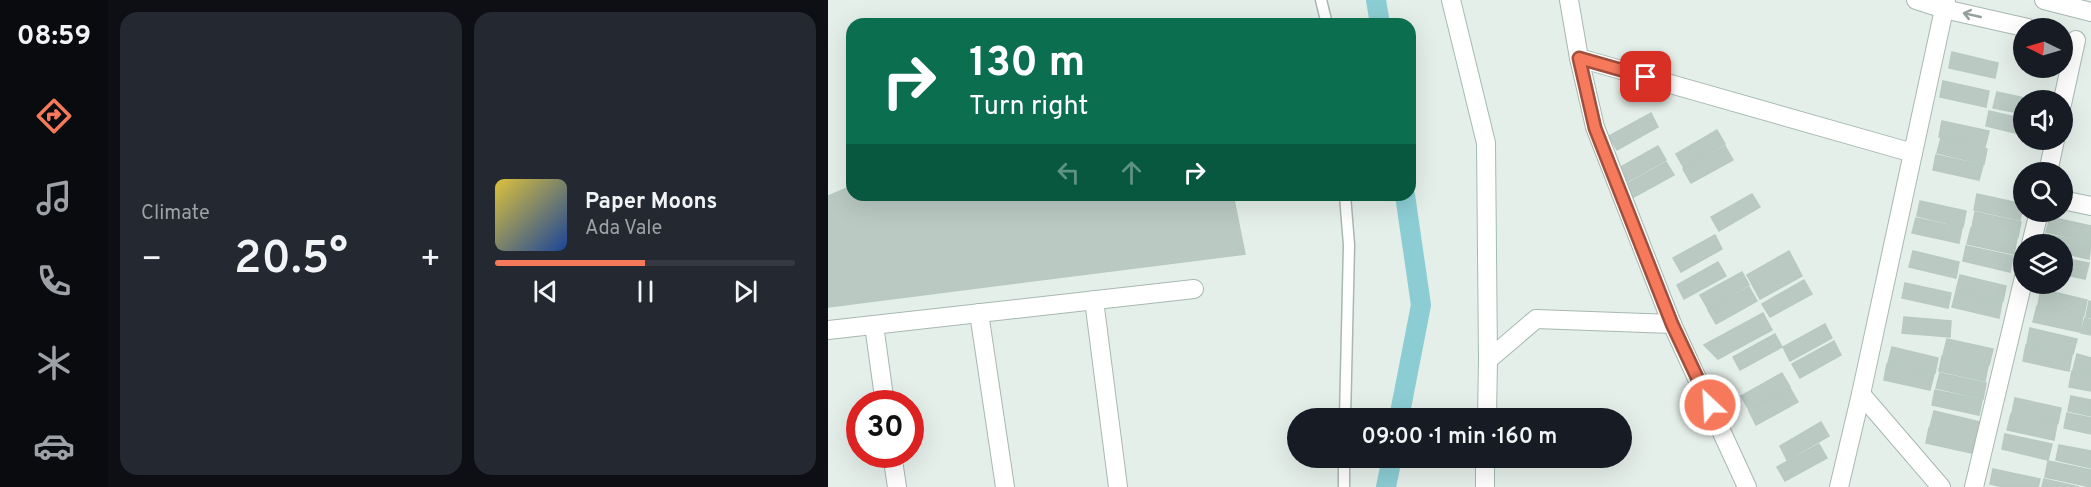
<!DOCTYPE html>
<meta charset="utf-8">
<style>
body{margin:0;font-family:Overpass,sans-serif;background:#242831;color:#f1f3f6;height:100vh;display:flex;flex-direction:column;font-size:22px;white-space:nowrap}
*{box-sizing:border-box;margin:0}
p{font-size:20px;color:#9ea1a6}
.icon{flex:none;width:33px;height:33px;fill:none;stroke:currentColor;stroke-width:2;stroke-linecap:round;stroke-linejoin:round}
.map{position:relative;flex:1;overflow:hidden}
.drawer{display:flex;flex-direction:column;gap:12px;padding:12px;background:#0d0f14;width:720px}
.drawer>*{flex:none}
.guide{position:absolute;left:18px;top:18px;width:570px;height:183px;border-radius:18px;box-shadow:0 6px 24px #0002;background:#0b6e4f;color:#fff;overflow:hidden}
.needle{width:39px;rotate:275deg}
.tools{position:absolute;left:1185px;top:18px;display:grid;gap:12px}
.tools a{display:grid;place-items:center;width:60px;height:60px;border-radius:50%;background:#171b24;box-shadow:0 6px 24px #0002;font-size:30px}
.speed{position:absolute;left:18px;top:390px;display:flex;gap:12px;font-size:30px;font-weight:700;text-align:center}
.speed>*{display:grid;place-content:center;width:78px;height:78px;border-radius:50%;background:#171b24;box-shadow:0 6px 24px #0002;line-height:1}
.speed .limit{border:9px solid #d22;background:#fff;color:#111}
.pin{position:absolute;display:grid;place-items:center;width:51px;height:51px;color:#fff;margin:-26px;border-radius:12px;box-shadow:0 3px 9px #0006}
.me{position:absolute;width:66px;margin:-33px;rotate:335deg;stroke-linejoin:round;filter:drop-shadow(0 0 4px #0008)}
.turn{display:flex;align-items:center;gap:21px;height:126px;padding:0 24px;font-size:27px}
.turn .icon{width:78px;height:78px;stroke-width:2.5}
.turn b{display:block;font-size:42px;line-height:51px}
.lanes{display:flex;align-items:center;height:57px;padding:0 24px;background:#0003;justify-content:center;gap:30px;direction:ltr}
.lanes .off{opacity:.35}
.big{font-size:45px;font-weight:600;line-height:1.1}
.drawer .card{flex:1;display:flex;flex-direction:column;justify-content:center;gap:9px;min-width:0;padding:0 21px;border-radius:18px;background:#242831}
.song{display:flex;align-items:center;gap:18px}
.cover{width:72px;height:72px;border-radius:9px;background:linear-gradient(135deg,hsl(50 70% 55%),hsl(220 70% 35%))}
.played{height:6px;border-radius:3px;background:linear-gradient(90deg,#f6795c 50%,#363941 50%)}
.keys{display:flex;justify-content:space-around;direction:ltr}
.heat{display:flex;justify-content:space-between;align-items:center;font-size:33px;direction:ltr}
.drawer .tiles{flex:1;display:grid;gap:12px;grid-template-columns:repeat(2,1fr)}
.trip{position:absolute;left:459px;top:408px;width:345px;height:60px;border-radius:30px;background:#171b24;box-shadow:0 6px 24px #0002;font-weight:600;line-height:60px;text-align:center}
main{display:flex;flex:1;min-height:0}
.dock{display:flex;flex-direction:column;width:108px;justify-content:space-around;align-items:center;background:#090b0e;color:#9ea1a6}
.dock .icon{width:42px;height:42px}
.dock .on{color:#f6795c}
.dock b{font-size:27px;color:#f1f3f6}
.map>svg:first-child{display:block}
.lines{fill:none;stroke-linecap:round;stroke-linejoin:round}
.canal{stroke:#8ccdd4;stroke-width:20}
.building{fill:#bacac3;stroke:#b7c9c0;stroke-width:1.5}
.lane-casing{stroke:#a7b8b1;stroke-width:13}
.street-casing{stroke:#a7b8b1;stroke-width:20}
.secondary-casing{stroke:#a3bbb1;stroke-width:20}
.lane{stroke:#fff;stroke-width:10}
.street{stroke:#fff;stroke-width:18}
.secondary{stroke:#fff;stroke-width:18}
.oneway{stroke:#91a09c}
.route-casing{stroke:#a04f3c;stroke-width:15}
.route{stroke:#f6795c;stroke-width:10}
</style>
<main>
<nav class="dock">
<b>08:59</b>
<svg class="icon on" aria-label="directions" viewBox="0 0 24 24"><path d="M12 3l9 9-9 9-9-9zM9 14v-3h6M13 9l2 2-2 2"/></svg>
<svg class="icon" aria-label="music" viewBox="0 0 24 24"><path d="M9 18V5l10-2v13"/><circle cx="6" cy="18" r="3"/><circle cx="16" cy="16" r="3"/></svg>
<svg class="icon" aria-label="phone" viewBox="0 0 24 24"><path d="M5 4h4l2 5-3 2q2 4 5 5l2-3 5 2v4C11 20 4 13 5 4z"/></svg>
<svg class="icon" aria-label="climate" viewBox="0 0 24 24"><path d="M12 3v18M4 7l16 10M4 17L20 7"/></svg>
<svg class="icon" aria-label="car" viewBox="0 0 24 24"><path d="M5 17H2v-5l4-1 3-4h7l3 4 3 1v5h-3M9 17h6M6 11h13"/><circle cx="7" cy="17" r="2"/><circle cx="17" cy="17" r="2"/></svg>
</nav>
<section class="drawer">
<div class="tiles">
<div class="card"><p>Climate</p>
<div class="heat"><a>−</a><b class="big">20.5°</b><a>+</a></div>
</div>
<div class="card">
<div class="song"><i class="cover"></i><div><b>Paper Moons</b><p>Ada Vale</p></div></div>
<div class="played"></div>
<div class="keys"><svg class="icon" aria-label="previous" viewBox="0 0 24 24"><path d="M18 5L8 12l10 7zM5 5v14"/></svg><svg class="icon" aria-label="pause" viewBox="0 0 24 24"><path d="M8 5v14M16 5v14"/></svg><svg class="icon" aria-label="next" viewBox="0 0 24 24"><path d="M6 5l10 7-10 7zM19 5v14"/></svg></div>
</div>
</div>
</section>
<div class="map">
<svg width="1263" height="487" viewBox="0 0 1263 487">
<rect width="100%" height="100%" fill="#e5efea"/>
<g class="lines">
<g class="canal">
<polyline points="548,0 552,24"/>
<polyline points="571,418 593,305 577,195"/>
<polyline points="558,487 564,458"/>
</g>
</g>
<g class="building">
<polygon points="1124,52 1170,63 1167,78 1121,68"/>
<polygon points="1115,81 1161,91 1158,107 1112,97"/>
<polygon points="1169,92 1206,100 1196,100 1196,114 1165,108"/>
<polygon points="1161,111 1196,119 1196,135 1158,126"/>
<polygon points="823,113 830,127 789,150 781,136"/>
<polygon points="1114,121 1161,131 1157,147 1111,137"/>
<polygon points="889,130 897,144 856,168 848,154"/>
<polygon points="1113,138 1159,149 1156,164 1109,153"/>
<polygon points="830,146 838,160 797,183 789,169"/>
<polygon points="897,146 905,160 863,183 855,169"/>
<polygon points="1108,155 1155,165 1151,180 1105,170"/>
<polygon points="838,162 846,175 804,198 797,185"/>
<polygon points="24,186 24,195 405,195 417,254 0,307 0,196"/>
<polygon points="924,194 932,207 891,231 883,217"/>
<polygon points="1149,194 1195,204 1192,220 1146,210"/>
<polygon points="1092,201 1138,211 1135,227 1089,216"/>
<polygon points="1147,212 1193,222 1190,237 1144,227"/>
<polygon points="1222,217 1263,226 1263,242 1218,232"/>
<polygon points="1088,218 1134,228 1131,243 1084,233"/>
<polygon points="1143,228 1189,238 1186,254 1139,244"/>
<polygon points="1217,234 1263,243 1261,259 1234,253 1234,244 1215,244"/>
<polygon points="887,235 894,249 853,272 845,258"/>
<polygon points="1138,246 1185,256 1182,272 1135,261"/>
<polygon points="961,251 974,276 932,299 919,275"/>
<polygon points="1085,251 1131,262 1128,278 1081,267"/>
<polygon points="1234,258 1261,263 1257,279 1234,274"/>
<polygon points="890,262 898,276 856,299 849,285"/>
<polygon points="914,272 921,285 880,309 872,295"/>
<polygon points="1132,275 1178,286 1175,301 1128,291"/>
<polygon points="976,280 984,294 942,317 934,304"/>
<polygon points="1077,283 1123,293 1120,308 1074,298"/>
<polygon points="921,287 929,301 888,324 880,310"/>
<polygon points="1213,289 1259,300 1256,315 1210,305"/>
<polygon points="1128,292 1174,302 1171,318 1124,307"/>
<polygon points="1261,301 1263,302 1263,318 1258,317"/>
<polygon points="1209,306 1255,316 1252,332 1205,322"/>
<polygon points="935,313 944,330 890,359 876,345"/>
<polygon points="1076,317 1123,321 1122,337 1074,333"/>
<polygon points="1257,318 1263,320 1263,335 1253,333"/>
<polygon points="997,324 1004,338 962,361 955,347"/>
<polygon points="1202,328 1249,339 1245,354 1199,344"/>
<polygon points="947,334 954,347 912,370 905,357"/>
<polygon points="1119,339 1165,349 1161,365 1115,355"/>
<polygon points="1006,341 1013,355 972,378 964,364"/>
<polygon points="1198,345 1244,355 1241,371 1195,361"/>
<polygon points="1064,347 1110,358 1107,373 1060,363"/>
<polygon points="1249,354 1263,358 1263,374 1245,370"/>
<polygon points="1114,356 1160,366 1157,381 1111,371"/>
<polygon points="1059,364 1106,374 1102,390 1056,380"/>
<polygon points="1244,371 1263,375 1263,391 1241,387"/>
<polygon points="954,373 962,387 921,410 913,396"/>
<polygon points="1112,373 1158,383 1155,399 1108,388"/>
<polygon points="962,388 970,402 928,425 921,411"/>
<polygon points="1107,390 1154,400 1151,415 1104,405"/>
<polygon points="1243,396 1263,400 1263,416 1240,411"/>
<polygon points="1187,398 1233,408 1230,423 1184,413"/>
<polygon points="1106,411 1152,422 1149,437 1102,427"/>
<polygon points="1239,413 1263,418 1263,434 1236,428"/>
<polygon points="1183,414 1229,424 1226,440 1179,430"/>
<polygon points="993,422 1001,436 959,460 952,446"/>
<polygon points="1101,428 1148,438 1144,453 1098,443"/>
<polygon points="1177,434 1224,444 1220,460 1174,449"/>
<polygon points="991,444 999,458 957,481 949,467"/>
<polygon points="1231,445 1263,451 1263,468 1228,460"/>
<polygon points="1220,461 1263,470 1263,487 1217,477"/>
<polygon points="1165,469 1212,479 1210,487 1175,487 1162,484"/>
<polygon points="1216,479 1251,487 1214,487"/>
</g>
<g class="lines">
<g class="lane-casing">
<g id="lane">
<polyline points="493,0 499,24"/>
<polyline points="517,418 521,245 517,195"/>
<polyline points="516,487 516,458"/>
</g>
</g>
<g class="street-casing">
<g id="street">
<polyline points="741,0 751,58 767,127 844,324 919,487"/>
<polyline points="1088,0 1116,9 1200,28"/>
<polyline points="1216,0 1263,12"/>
<polyline points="751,58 1085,153"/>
<polyline points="1234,104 1248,40"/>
<polyline points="1220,172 1227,140"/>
<polyline points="1234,200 1263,206"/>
<polyline points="1203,244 1211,212"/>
<polyline points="266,300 290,487"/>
<polyline points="151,313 177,487"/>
<polyline points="46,325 57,404"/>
<polyline points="0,330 366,289"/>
<polyline points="660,360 708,319 844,324"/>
<polyline points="64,454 69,487"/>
<polyline points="1011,487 1033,394"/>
<polyline points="1113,487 1033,394 1118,0"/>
<polyline points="1146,487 1196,277"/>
</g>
</g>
<g class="secondary-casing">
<g id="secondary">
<polyline points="623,0 658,143 660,360 659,418"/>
<polyline points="657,487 657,458"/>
</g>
</g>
<use href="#lane" class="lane"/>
<use href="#street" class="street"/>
<use href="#secondary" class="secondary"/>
</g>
<defs><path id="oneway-shaft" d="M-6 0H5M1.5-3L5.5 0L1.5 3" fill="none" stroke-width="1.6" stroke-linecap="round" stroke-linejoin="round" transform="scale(1.5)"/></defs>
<use class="oneway" href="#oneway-shaft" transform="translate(1144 15) rotate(-167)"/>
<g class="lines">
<g class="route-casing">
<polyline id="route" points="818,77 751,58 767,128 844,324 882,405"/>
</g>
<use href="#route" class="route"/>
</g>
</svg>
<div class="tools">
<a><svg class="needle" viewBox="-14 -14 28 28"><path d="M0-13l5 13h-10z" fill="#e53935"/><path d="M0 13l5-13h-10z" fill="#9ea1a6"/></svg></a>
<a><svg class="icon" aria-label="sound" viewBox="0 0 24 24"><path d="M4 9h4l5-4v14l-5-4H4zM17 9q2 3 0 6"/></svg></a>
<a><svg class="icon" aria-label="search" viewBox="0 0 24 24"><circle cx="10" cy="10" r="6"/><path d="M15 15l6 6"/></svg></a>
<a><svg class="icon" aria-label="layers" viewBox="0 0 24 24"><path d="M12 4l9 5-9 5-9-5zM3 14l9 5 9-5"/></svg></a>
</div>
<div class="speed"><div class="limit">30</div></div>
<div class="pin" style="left:818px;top:77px;background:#d93025"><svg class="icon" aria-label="arrive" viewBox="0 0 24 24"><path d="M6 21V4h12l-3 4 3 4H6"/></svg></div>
<svg class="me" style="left:882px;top:405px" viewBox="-20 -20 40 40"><circle r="17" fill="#f6795c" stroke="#fff" stroke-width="3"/><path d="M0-11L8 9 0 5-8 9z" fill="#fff"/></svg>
<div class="trip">09:00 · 1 min · 160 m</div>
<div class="guide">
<div class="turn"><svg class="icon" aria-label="right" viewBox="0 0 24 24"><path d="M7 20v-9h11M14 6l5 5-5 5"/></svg><div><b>130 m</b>Turn right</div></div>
<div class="lanes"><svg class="icon off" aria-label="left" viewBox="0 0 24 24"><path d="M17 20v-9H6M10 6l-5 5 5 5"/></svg><svg class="icon off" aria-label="ahead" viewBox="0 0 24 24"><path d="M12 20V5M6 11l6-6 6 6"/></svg><svg class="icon" aria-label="right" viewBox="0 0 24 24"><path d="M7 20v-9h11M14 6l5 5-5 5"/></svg></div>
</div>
</div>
</main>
